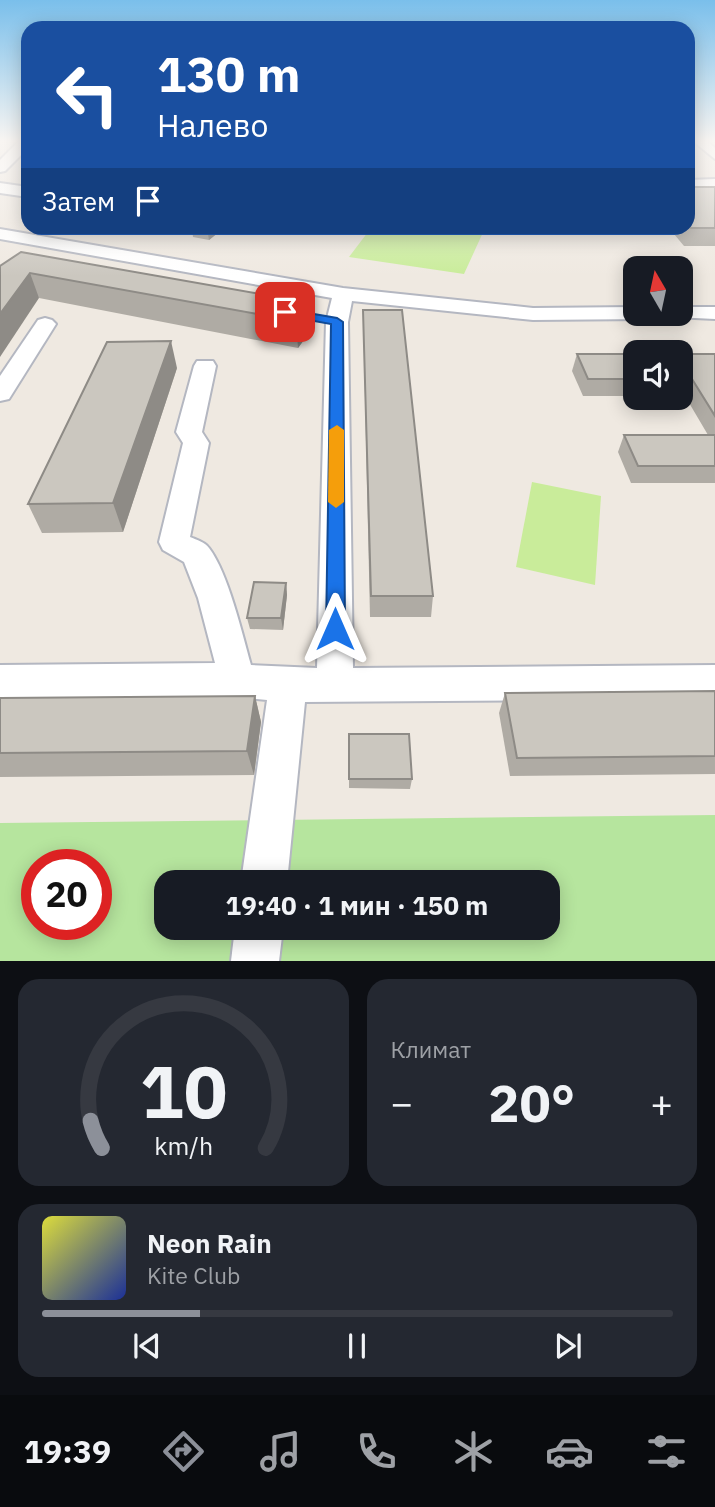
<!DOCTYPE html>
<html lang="ru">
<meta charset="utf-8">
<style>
body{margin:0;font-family:"IBM Plex Sans",sans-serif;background:#242831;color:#f1f3f6;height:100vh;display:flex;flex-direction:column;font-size:26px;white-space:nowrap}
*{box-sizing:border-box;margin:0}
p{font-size:23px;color:#9ea1a6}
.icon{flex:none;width:38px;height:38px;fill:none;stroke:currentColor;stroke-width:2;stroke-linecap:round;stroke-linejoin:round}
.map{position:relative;height:961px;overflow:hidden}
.panel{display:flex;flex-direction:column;gap:18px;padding:18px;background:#0d0f14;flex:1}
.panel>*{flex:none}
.guide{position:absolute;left:21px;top:21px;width:674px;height:214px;border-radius:21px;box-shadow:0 4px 18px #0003;background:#1a4fa0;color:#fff;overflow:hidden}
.needle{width:46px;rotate:351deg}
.fabs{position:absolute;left:623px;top:256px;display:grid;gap:14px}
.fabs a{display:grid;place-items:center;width:70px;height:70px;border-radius:14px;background:#171b24;box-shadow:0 4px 18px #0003;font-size:35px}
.speed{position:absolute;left:21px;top:849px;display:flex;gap:14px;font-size:35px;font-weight:700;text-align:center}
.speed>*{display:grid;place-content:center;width:91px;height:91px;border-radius:50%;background:#171b24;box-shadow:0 4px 18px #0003;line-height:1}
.speed .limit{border:10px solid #d22;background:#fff;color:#111}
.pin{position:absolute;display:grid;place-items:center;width:60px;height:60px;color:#fff;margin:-30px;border-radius:14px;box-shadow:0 4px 10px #0006}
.me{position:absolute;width:77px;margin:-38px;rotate:0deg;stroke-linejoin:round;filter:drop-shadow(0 0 5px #0008)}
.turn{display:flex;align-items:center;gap:24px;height:147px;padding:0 21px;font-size:32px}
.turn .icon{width:91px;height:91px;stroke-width:2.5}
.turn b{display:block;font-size:49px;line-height:60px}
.then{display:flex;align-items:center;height:66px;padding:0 21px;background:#0003;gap:14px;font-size:26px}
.big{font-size:52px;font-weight:700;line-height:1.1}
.panel .tile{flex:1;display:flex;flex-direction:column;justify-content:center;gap:10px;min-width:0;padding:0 24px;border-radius:21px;background:#242831}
.panel .dial{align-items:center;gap:0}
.dial svg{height:182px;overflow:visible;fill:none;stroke:#363941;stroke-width:7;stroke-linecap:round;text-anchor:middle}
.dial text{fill:#f1f3f6;stroke:none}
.song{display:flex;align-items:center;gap:21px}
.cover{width:84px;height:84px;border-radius:10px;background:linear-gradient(135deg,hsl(60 70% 55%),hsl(230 70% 35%))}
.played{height:7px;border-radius:4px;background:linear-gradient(90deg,#8c9099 25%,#363941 25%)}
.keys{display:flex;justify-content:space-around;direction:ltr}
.heat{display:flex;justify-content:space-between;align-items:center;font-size:38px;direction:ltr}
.panel .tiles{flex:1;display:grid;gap:18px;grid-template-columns:1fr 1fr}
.tile:last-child{grid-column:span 2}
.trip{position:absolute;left:154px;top:870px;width:406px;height:70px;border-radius:21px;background:#171b24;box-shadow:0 4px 18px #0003;font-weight:700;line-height:70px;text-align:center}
.tab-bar{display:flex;height:112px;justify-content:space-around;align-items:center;background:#090b0e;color:#9ea1a6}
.tab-bar .icon{width:49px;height:49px}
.tab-bar .selected{color:#8c9099}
.tab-bar b{font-size:32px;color:#f1f3f6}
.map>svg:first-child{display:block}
.green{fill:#b6e59e;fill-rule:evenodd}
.pitch{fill:#c9ec9a}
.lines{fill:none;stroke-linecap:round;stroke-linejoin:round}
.minor-casing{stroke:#b4b7c1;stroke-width:4}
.minor{fill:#fff;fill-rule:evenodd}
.wall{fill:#afaba4}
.shaded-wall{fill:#8e8b86}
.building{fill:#cbc7bf;stroke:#8e8b86;stroke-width:2}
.route{fill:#1a73e8;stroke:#114b97;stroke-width:2}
.slow{fill:#f59e0b}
</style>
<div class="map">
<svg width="715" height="961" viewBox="0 0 715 961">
<rect width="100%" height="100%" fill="#efe9e1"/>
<path class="green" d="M 715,815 L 715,961 L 0,961 L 0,823 ZM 37,864 L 96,864 L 96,924 L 37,924 ZM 166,882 L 548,882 L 548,928 L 166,928 Z"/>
<g class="pitch">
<polygon points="371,228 485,228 464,274 349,257"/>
<polygon points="532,482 601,496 595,585 516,567"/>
</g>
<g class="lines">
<g class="minor-casing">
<g id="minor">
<polygon points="19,141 28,141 28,148 5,171 0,172 0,160"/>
<polygon points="693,141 707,141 715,148 715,159"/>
<polygon points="715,179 715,189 688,188 688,180"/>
<polygon points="0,183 28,187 28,197 0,193"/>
<path d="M 0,229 L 343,288 L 533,308 L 635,307 L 635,313 L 656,313 L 653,317 L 646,319 L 533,320 L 352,301 L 348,322 L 353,668 L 715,665 L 715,699 L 305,702 L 287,882 L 241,882 L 267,700 L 237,697 L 0,699 L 0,665 L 215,663 L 198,598 L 184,562 L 163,550 L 159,542 L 183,443 L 176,432 L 194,366 L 197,361 L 213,361 L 216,366 L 202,432 L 209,443 L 190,537 C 197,540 205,542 209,548 C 228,573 242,633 251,665 L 317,668 L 326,322 L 332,298 L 0,239 Z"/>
<polygon points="681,307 715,307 715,319 674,317 671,313 681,313"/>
<polygon points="45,318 52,320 56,324 9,399 0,401 0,376 38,320"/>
<polygon points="235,928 283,928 279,961 231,961"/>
</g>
</g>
<use href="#minor" class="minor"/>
</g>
<g class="wall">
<polygon points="688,187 715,187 715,246 684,246 669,228 688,228"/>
<polygon points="192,228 224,228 209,240 193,237"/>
<polygon points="0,266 311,303 312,329 298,348 39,298"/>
<polygon points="363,310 433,596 431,617 370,617"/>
<polygon points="577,354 635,354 635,396 583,396 572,371"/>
<polygon points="681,354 715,354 715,483 631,483 618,452 624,435 708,435 685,396 681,396"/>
<polygon points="177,368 123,532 42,533 28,504"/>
<polygon points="286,583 287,595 283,630 250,629 247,618"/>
<polygon points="715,691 715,774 510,776 499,713 505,693"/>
<polygon points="255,696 261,722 254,775 0,777 0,698"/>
<polygon points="349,734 412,779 410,789 349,788"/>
</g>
<g class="shaded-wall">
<polygon points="207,228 224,228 209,240"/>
<polygon points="30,273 39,298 0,357 0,314"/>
<polygon points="311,303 312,329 298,348 296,321"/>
<polygon points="171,341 177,368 123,532 113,503"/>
<polygon points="286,583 287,595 283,630 281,618"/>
<polygon points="255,696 261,722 254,775 247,751"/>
</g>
<g class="building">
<polygon points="688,187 715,187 715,228 691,228 688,225"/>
<polygon points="21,252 311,303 296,321 30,273 0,314 0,266"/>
<polygon points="363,310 402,310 433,596 371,596"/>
<polygon points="171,341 113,503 28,504 107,342"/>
<polygon points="577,354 635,354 635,379 588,379"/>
<polygon points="681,354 715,354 715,416 692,379 681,379"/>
<polygon points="624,435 715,435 715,466 638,466"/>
<polygon points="254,582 286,583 281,618 247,618"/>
<polygon points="715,691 715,756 517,758 505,693"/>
<polygon points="255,696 247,751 0,753 0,698"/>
<polygon points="349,734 409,734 412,779 349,779"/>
</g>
<linearGradient id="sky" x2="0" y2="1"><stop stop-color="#7abfeb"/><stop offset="0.51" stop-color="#f8f5f2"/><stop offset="1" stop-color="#f8f5f2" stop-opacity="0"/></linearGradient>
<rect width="715" height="276" fill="url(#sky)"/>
<polygon class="route" points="285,309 337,318 343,322 345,629 342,635 335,637 329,635 326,629 331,324 281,315 281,310"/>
<polygon class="slow" points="337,425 344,430 344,502 336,508 328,502 329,430"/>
</svg>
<div class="fabs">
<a><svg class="needle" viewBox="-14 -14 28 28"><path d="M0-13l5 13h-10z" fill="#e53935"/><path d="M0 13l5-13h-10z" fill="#9ea1a6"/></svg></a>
<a><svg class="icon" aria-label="sound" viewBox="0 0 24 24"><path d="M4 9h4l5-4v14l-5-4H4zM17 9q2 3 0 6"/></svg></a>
</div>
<div class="speed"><div class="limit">20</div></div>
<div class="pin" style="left:285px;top:312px;background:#d93025"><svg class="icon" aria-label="arrive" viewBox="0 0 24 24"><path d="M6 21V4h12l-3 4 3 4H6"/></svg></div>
<svg class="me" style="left:335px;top:629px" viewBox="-20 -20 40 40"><path d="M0-17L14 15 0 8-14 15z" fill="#1a73e8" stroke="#fff" stroke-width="4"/></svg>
<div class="trip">19:40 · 1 мин · 150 m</div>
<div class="guide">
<div class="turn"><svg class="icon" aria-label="left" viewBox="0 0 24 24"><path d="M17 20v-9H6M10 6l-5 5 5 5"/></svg><div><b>130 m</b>Налево</div></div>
<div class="then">Затем<svg class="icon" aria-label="arrive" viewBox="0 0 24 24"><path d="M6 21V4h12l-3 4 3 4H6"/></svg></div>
</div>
</div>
<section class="panel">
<div class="tiles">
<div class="tile dial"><svg viewBox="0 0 100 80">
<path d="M14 69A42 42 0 1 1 86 69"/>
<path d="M14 69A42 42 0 0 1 9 57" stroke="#8c9099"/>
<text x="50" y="56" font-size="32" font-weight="700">10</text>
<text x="50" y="72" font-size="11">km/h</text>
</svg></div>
<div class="tile"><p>Климат</p>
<div class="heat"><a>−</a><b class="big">20°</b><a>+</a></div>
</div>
<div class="tile">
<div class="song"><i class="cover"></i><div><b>Neon Rain</b><p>Kite Club</p></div></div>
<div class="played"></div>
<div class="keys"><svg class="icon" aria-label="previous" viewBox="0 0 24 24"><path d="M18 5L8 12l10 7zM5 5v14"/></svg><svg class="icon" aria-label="pause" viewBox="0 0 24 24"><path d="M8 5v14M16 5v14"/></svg><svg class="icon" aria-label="next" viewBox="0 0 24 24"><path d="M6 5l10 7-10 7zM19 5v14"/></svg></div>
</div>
</div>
</section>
<nav class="tab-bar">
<b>19:39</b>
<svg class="icon selected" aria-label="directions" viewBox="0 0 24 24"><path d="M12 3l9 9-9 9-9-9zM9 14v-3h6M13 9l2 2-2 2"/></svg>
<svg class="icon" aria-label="music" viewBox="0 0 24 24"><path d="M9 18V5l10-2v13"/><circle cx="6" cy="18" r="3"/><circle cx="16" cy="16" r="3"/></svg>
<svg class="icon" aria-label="phone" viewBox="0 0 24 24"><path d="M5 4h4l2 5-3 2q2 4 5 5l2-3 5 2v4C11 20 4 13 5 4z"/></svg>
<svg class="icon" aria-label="climate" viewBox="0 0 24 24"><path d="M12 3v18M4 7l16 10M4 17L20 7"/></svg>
<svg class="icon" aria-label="car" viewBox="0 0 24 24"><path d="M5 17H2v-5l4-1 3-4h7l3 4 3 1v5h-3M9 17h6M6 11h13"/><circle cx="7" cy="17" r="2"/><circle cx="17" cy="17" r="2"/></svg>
<svg class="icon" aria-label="filters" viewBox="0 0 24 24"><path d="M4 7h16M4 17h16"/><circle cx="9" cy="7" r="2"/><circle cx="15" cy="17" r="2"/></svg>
</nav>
